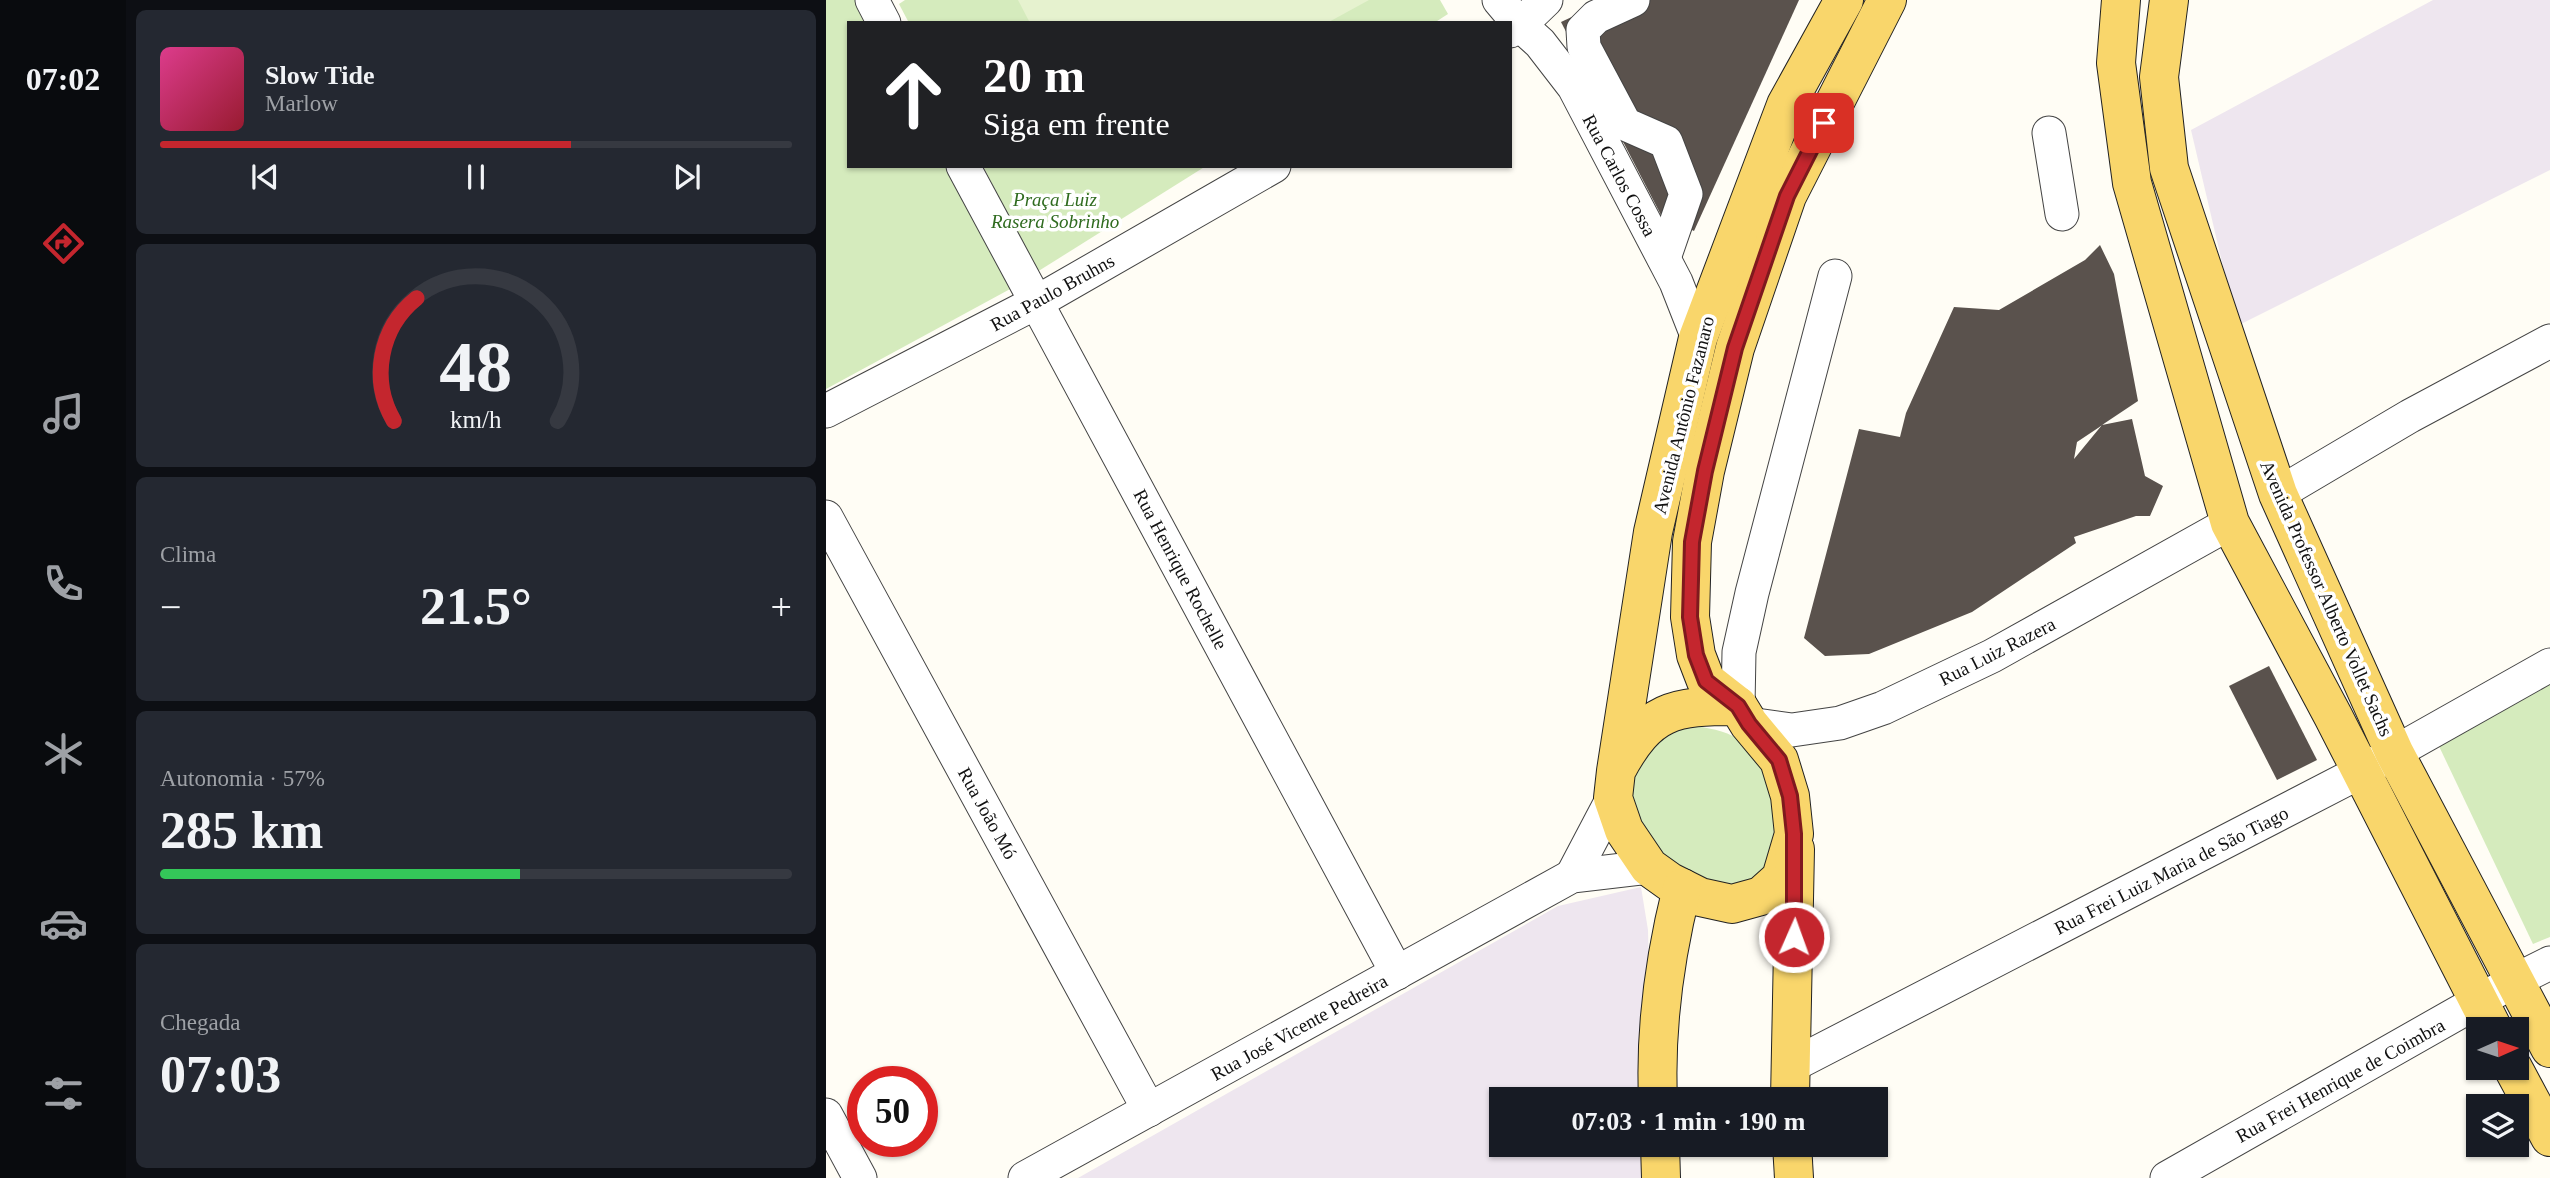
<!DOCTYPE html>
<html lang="pt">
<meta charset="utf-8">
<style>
body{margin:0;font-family:Georgia,serif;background:#242831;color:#f1f3f6;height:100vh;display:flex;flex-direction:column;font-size:26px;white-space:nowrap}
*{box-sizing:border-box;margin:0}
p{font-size:23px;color:#9ea1a6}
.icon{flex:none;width:38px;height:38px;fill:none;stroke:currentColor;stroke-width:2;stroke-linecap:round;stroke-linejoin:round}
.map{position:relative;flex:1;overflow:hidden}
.panel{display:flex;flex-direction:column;gap:10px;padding:10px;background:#0d0f14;width:700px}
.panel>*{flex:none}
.banner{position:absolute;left:21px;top:21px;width:665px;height:147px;border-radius:0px;box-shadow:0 2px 5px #0004;background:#202124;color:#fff;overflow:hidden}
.needle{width:46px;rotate:87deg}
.buttons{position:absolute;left:1640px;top:1017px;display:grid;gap:14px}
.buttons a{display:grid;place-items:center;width:63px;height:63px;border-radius:0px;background:#171b24;box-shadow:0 2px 5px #0004;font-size:35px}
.speed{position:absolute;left:21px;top:1066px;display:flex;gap:14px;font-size:35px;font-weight:700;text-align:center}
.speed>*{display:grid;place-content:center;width:91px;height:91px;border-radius:50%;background:#171b24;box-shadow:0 2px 5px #0004;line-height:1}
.speed .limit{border:10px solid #d22;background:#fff;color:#111}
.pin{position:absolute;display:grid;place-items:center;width:60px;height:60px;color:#fff;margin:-30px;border-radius:14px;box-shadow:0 4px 10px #0006}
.me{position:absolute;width:77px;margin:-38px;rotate:2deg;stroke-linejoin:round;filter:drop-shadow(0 0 5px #0008)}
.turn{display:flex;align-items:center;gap:24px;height:147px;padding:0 21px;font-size:32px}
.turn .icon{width:91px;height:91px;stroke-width:2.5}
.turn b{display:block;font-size:49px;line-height:60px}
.big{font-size:52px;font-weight:700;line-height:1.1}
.panel .card{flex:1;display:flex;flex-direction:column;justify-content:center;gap:10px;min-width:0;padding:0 24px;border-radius:10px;background:#242831}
.panel .dial{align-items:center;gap:0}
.dial svg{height:182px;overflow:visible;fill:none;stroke:#363941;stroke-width:7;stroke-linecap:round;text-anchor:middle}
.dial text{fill:#f1f3f6;stroke:none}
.song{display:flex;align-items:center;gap:21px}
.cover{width:84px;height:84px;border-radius:10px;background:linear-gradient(135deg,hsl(330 70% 55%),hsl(350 70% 35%))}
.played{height:7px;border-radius:4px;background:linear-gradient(90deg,#c4262e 65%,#363941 65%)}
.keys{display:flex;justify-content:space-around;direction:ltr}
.heat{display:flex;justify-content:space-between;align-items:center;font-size:38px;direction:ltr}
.charge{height:10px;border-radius:5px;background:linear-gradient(90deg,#34c759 57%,#363941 0)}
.trip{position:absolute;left:663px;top:1087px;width:399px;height:70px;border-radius:0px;background:#171b24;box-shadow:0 2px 5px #0004;font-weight:700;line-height:70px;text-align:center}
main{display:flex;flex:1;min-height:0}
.menu{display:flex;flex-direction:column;width:126px;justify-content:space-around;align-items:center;background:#090b0e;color:#9ea1a6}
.menu .icon{width:49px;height:49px}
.menu .active{color:#c4262e}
.menu b{font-size:32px;color:#f1f3f6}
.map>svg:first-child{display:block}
.industrial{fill:#eee6ef}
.green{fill:#d5ebbd}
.pitch{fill:#e6f2cf}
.building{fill:#5a524d}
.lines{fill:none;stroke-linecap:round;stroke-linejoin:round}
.minor-casing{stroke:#444;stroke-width:35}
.major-casing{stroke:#222;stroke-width:40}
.minor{stroke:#fff;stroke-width:33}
.major{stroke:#f9d66b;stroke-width:38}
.route-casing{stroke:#7f191e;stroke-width:18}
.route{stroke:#c4262e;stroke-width:12}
.labels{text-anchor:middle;stroke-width:7;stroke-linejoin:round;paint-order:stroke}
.street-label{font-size:19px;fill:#111;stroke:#fff}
.park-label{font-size:19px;font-style:italic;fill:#2f6b1f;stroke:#fff}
</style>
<main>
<nav class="menu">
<b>07:02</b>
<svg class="icon active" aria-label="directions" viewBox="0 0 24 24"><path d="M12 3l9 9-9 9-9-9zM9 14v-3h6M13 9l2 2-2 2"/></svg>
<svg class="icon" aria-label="music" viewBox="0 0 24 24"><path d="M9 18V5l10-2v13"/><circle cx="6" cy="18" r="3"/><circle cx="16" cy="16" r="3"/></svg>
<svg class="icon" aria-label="phone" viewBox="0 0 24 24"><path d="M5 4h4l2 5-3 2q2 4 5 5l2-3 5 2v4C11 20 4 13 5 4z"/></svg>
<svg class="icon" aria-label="climate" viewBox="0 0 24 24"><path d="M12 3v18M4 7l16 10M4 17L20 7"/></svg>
<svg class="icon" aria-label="car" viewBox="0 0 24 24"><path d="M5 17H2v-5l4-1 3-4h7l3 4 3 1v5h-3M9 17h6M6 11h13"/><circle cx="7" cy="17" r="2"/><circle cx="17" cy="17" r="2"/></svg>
<svg class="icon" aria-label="filters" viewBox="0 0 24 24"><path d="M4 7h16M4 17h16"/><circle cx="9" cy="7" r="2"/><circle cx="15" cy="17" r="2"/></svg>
</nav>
<section class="panel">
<div class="card">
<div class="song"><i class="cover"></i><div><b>Slow Tide</b><p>Marlow</p></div></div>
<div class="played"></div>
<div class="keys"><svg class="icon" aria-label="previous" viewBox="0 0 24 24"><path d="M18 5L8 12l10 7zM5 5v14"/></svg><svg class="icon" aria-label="pause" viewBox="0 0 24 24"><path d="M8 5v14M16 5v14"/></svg><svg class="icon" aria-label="next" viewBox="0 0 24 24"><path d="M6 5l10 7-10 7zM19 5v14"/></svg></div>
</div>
<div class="card dial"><svg viewBox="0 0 100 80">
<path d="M14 69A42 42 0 1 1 86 69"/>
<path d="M14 69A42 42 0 0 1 24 15" stroke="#c4262e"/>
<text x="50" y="56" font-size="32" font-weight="700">48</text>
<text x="50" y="72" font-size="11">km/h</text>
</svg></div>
<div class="card"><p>Clima</p>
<div class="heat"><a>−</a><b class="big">21.5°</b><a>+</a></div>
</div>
<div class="card"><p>Autonomia · 57%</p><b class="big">285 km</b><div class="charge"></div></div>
<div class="card"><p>Chegada</p><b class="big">07:03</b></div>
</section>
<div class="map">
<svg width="1724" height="1178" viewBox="0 0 1724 1178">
<rect width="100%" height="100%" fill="#fffdf5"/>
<g class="industrial">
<polygon points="1607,0 1724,0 1724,170 1411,326 1365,130"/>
<polygon points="815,887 822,930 826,1099 676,1099 676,1144 828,1145 828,1178 252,1178 732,906"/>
</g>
<g class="green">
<polygon points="0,0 32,0 44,23 23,23 23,166 121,166 186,288 0,389"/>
<polygon points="79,0 614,0 622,14 608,23 83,23 73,4"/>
<polygon points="157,166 380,166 211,272"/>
<polygon points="1724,680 1724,937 1707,944 1611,742"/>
<path d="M 871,726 C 887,729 905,732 917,743 C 940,762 960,826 950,855 C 946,865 933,877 927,886 L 878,886 L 817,839 L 804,794 L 812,763 L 848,728 Z"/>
</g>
<polygon class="pitch" points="192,0 543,0 501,23 204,23"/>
<g class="building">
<polygon points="782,0 973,0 868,231 835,215 735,22"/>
<polygon points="1274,245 1288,274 1312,401 1279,423 1272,428 1251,442 1248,459 1276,425 1306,419 1319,476 1337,486 1324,516 1310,516 1248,537 1250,543 1146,612 1043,654 999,656 978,638 1033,429 1074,437 1080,413 1128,307 1173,310 1259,260"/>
<polygon points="1443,666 1491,760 1451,780 1403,686"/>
</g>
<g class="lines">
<g class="minor-casing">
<g id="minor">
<polyline points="46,0 58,23"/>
<polyline points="673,0 694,25 714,43 748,87 850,282 872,338"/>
<polyline points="807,0 770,17 757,30 758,47 799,124 840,142 860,194 838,258"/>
<polyline points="684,31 694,25 720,0"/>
<polyline points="1223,133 1236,214"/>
<polyline points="137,166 571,973"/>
<polyline points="0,411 211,302 448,166"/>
<polyline points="1452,494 1584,416 1724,341"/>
<polyline points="0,517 323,1110"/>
<polyline points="912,706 913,652 926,593 1009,276"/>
<polyline points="923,724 966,730 1014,723 1057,708 1166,656 1404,523"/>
<polyline points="746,876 787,798"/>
<polyline points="963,1067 1534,772 1724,665"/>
<polyline points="0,1115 34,1178"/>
<polyline points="199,1178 746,876 823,867"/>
<polyline points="1341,1178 1688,981 1724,963"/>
</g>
</g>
<g class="major-casing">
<g id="major">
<polyline points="1295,0 1290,63 1306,183 1404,523 1507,716 1667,1029"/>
<polyline points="1343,0 1333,77 1343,168 1452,494 1568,752 1724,1048"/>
<polyline points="912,706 880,681 870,655 864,617 866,542 879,471 909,348 961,196 1061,0"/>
<path d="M 790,771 C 823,709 847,706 912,706 L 923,724 L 953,760 L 964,796 L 968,834 L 955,878 L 935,896 L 906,904 L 874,897 L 844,882 L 823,867 L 798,830 L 787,798 L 790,771 L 827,532 L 872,338 L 960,105 L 1018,0"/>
<polyline points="1687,1068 1724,1137"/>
<path d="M 832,1099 C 829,1030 839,956 856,888"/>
<polyline points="964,1099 969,849"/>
<polyline points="834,1144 835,1178"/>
<polyline points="966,1144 968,1178"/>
</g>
</g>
<use href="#minor" class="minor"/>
<use href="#major" class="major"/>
</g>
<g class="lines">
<g class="route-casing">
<polyline id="route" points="968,937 968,834 964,796 953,760 923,724 912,706 880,681 870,655 864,617 866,542 879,471 909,348 961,196 998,123"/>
</g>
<use href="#route" class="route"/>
</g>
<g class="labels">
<g class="street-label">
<text transform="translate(794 175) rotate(62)" y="7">Rua Carlos Cossa</text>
<text transform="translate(226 292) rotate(-29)" y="7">Rua Paulo Bruhns</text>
<text transform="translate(857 415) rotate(-76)" y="7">Avenida Antônio Fazanaro</text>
<text transform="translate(355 569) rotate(62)" y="7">Rua Henrique Rochelle</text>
<text transform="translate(1501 598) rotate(66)" y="7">Avenida Professor Alberto Vollet Sachs</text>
<text transform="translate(1171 651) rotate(-27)" y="7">Rua Luiz Razera</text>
<text transform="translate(162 813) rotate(61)" y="7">Rua João Mó</text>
<text transform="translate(1345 870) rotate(-27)" y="7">Rua Frei Luiz Maria de São Tiago</text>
<text transform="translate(473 1027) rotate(-29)" y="7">Rua José Vicente Pedreira</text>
<text transform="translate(1514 1080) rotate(-29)" y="7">Rua Frei Henrique de Coimbra</text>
</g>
<g class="park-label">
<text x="229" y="206">Praça Luiz<tspan x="229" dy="22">Rasera Sobrinho</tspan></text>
</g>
</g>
</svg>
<div class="buttons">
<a><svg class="needle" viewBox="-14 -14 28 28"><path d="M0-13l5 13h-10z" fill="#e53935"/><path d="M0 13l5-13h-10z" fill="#9ea1a6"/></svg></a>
<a><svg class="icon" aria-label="layers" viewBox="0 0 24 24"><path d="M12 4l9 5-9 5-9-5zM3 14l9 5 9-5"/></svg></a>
</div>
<div class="speed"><div class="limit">50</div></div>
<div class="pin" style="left:998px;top:123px;background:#d93025"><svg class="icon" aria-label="arrive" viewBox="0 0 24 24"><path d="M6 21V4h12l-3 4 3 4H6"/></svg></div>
<svg class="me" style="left:968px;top:937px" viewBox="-20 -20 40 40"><circle r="17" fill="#c4262e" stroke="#fff" stroke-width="3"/><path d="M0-11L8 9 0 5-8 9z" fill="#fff"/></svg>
<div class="trip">07:03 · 1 min · 190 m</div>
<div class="banner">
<div class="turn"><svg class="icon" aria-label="ahead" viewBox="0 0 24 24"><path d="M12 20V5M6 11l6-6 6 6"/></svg><div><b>20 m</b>Siga em frente</div></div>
</div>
</div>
</main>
